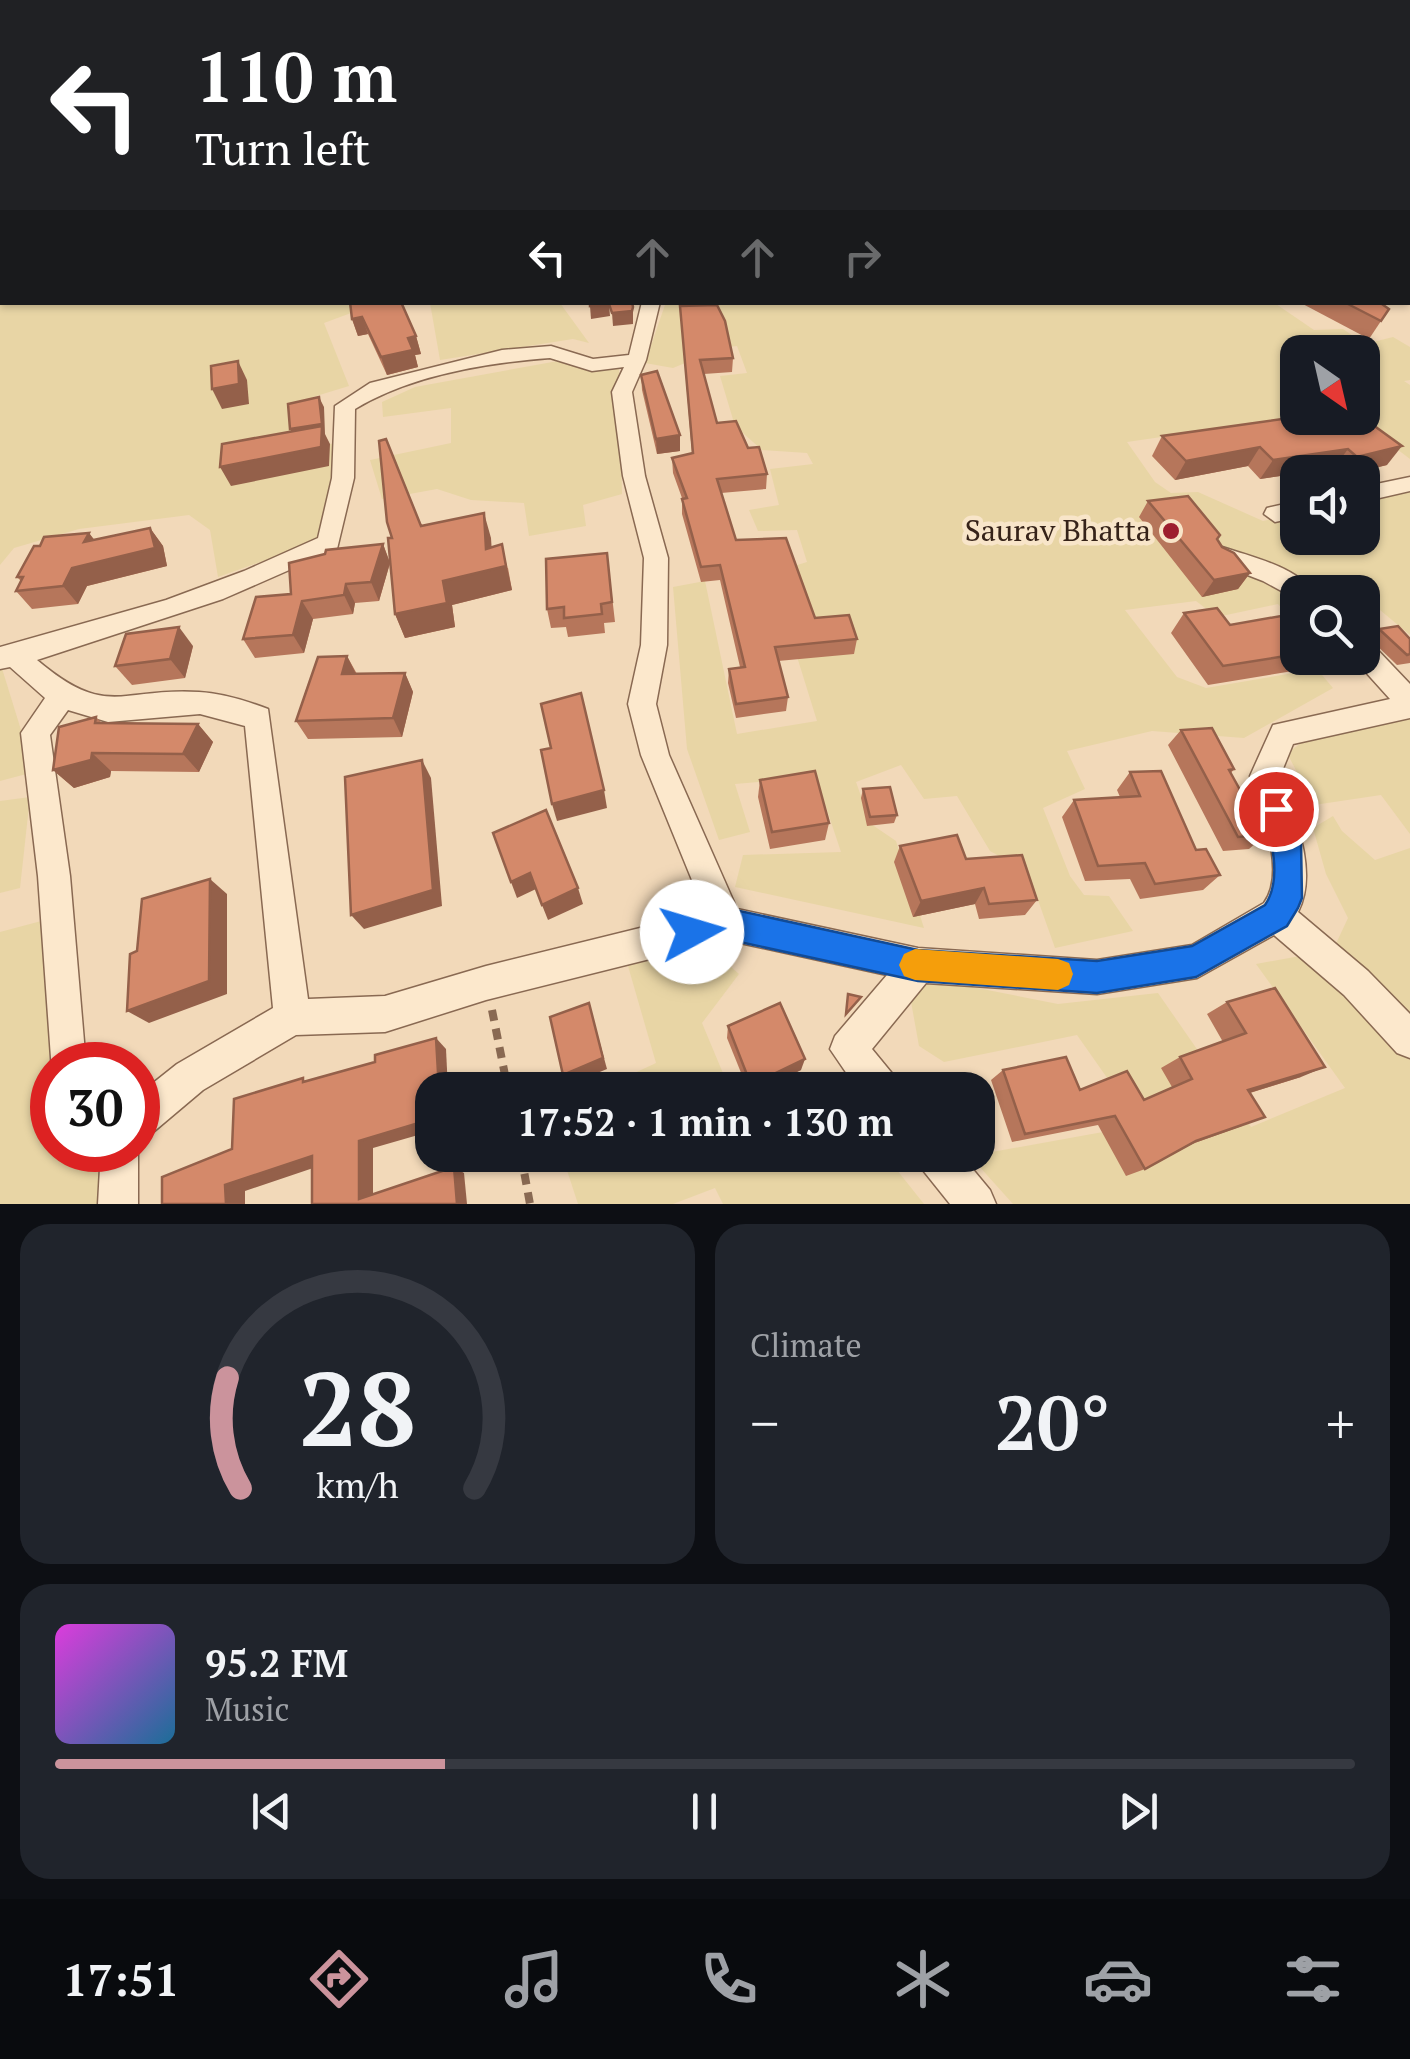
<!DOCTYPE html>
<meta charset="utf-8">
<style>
body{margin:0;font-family:"PT Serif",serif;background:#20242c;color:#f1f3f6;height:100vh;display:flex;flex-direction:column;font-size:38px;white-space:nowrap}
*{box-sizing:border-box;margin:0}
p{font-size:32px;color:#9ea1a6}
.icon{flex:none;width:55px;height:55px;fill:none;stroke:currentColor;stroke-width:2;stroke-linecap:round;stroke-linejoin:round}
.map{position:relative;height:1204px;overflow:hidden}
.panel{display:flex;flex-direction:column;gap:20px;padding:20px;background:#0d0f14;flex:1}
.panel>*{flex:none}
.top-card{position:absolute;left:0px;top:0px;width:1410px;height:305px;box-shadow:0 2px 8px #0004;background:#202124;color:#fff;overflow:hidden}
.needle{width:65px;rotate:146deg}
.tools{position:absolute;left:1280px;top:335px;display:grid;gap:20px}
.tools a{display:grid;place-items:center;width:100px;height:100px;border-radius:20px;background:#171b24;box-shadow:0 2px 8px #0004;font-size:50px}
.speed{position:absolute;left:30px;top:1042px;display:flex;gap:20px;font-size:50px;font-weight:700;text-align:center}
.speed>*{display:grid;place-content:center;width:130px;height:130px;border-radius:50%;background:#171b24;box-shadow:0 2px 8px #0004;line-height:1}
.speed .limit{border:15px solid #d22;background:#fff;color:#111}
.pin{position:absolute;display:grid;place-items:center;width:85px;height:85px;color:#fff;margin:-42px;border:5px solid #fff;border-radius:50%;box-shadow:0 2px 10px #0007}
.me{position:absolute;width:110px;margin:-55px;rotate:84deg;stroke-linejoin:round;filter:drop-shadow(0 0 8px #0008)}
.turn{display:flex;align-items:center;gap:35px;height:210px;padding:0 30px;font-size:45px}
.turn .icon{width:130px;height:130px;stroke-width:2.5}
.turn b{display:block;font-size:70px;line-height:85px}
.lanes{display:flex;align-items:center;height:95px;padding:0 30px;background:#0003;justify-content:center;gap:50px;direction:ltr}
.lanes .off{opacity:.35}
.big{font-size:75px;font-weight:600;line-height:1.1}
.panel .card{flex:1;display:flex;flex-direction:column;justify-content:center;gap:15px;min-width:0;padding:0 35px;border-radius:30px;background:#20242c}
.panel .dial{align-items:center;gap:0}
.dial svg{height:260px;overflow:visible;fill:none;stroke:#363941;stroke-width:7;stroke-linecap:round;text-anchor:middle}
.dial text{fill:#f1f3f6;stroke:none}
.song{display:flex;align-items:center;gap:30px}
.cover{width:120px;height:120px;border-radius:15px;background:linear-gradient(135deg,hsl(300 70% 55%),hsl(200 70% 35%))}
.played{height:10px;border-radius:5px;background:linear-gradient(90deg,#cb939c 30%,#363941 30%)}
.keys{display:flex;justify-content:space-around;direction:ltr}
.heat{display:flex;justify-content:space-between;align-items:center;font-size:55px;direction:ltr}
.panel .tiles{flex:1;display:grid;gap:20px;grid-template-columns:1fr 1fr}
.card:last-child{grid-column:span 2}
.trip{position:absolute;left:415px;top:1072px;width:580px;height:100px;border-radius:30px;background:#171b24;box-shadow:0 2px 8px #0004;font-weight:600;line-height:100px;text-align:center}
.menu{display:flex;height:160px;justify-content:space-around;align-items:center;background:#090b0e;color:#9ea1a6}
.menu .icon{width:70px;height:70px}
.menu .on{color:#cb939c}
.menu b{font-size:45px;color:#f1f3f6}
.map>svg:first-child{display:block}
.farmland{fill:#e8d5a5;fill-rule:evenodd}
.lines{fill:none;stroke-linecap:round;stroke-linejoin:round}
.street-casing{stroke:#896952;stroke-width:3}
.path{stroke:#896952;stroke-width:8;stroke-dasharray:11 8;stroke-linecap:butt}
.street{fill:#fce8cc;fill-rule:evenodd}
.wall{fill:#b6765b}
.shaded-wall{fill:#94604a}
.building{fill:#d4896a;stroke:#94604a;stroke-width:2.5}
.route{fill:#1a73e8;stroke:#114b97;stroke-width:2.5}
.slow{fill:#f59e0b}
.poi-dot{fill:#9d1d2e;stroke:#f8e5c9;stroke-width:4}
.labels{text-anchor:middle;stroke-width:9;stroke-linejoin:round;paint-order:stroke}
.poi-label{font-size:30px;fill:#362319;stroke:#f8e5c9;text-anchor:end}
</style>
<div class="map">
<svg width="1410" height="1204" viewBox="0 0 1410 1204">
<rect width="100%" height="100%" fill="#f2d9b9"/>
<g class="farmland">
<polygon points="0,0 309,2 2,2 2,302 378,303 324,323 349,386 313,397 294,417 315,448 350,439 320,541 218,577 210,530 189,515 79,529 14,548 0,565"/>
<polygon points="775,0 1410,0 1410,14 1408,2"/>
<path d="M 666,302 L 1273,302 L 1314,330 L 1343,329 L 1365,344 L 1393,337 L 1410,347 L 1410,380 L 1404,381 L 1410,385 L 1410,459 L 1364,424 L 1257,423 L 1127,442 L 1155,482 L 1171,493 L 1198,492 L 1263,521 L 1297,513 L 1298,538 L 1362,538 L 1363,500 L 1410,490 L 1410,635 L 1374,605 L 1363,606 L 1362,592 L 1298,592 L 1297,625 L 1278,604 L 1217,617 L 1196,601 L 1125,610 L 1177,677 L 1206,688 L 1317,669 L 1333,688 L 1244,738 L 1152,731 L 1067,751 L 1085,789 L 1043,808 L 1070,876 L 1084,895 L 1109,896 L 1133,931 L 1055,948 L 1028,872 L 990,851 L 957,796 L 924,799 L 901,765 L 856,782 L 871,824 L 896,841 L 924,928 L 735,887 L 743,855 L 841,852 L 816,777 L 735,784 L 750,832 L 719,840 L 687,749 L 673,587 L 705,581 L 737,734 L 817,721 L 771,573 L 807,562 L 797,530 L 758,531 L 749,510 L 779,505 L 770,469 L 813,464 L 807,453 L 762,450 L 735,426 L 720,376 L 747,373 L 737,346 L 701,350 L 690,361 L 673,368 L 645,363 ZM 1298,352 L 1362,352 L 1362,418 L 1298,418 Z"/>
<polygon points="430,303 560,303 589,343 573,339 440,360"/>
<polygon points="569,359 619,364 622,494 583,505 586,526 529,536 524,503 471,500 437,489 382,499 370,460 451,443 451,408 383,417 382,402 415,387"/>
<polygon points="0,662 34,772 0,781"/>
<polygon points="1410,714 1410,834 1381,795 1314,805 1287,753 1320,730"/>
<polygon points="30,797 20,888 0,893 0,801"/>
<polygon points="1333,816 1342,831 1375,860 1410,848 1410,1204 1013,1204 969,1155 978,1155 978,1097 982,1097 992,1152 1114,1130 1110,1082 1077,1035 944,1062 919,1046 906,974 1058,1004 1158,993 1251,1127 1345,1088 1256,964 1333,950 1348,918 1326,874 1313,828"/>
<polygon points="45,920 52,1150 129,1150 125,1204 0,1204 0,932"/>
<polygon points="706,945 739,974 702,1023 730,1090 598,1090 656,1063 628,966"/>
<polygon points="562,1155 885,1155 924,1204 723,1204 715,1188 673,1204 578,1204"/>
</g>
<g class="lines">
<g class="street-casing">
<g id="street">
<polygon points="301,0 313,0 315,2 304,2"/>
<polygon points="504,0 589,0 590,1 503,2"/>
<polygon points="761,0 771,0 772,2 763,2"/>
<rect x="1408" y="14" width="2" height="6"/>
<polygon points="1410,216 1410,226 1408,227 1408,217"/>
<rect x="1408" y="289" width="2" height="12"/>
<path d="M 642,302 L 660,302 L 646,360 L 632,392 L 645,476 L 668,558 L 667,645 L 656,704 L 669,755 L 737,909 L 918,948 L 1097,960 L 1192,945 L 1264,903 C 1287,872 1261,810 1250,776 L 1273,725 L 1390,699 L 1353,658 L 1362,658 L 1362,640 L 1371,643 L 1410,684 L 1410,718 L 1293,744 L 1280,776 C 1294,816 1319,871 1298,912 L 1368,971 L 1410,1014 L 1410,1058 L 1397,1053 L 1344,995 L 1274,935 L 1197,978 L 1097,994 L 926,983 L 872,1049 L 895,1077 L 901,1090 L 858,1090 L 830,1049 L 835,1036 L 887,975 L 726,940 L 486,1000 L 385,1032 L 296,1035 L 203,1090 L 152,1133 L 138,1138 L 138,1095 L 177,1064 L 273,1008 L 245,726 L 200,714 L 108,722 L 68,710 L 50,735 L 70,876 L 86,1065 L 52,1065 L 52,1072 L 38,876 L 21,733 L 45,698 L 10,667 L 0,669 L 0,647 L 166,600 L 244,571 L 318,538 L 332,478 L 335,406 L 370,383 L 502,350 L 551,346 L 593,359 L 629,355 ZM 550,358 L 592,371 L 624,367 L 612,392 L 623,476 L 644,558 L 641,645 L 628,704 L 641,755 L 705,912 L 486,966 L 385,996 L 308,999 L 268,709 C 247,701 221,693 199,692 C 120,687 108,720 37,660 L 223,599 L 337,549 L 354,478 L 355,409 C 411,375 485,363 550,358 Z"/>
<polygon points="1410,477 1410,491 1362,502 1362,487"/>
<polygon points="1298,501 1298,517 1275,522 1264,514 1267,508"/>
<path d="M 1222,547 C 1249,556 1297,567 1313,592 L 1298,592 L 1298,600 L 1263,581 L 1214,562 L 1210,556 Z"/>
<polygon points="138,1143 138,1204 98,1204 101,1150 138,1150"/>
<polygon points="916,1155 961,1155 990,1190 996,1204 950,1204 922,1169"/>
</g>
</g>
<g class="path">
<polyline points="492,1010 508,1090"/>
<polyline points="521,1155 530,1204"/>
</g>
<use href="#street" class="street"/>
</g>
<g class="wall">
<polygon points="1410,238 1410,275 1408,273 1408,239"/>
<polygon points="1299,302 1379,302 1389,309 1369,339"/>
<polygon points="680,306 733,358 732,372 704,374 717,423 748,448 767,474 766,489 721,493 736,540 815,618 857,639 854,654 778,661 788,697 786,711 736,718 728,683 729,669 740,667 720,580 701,582 682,514 682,498 673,473 672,458 692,454"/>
<polygon points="352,319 416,336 421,354 415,355 418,367 387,375 368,334 358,336"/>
<polygon points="641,375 680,435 680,451 657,454 642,390"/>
<polygon points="1302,422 1387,465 1358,472 1338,472 1334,468 1260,479 1248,466 1175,480 1152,456 1162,436"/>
<polygon points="1148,501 1217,539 1222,547 1250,573 1238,589 1202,597 1139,517"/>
<polygon points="421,526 491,538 491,547 508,568 512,590 452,605 455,627 405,638 395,614 390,563 379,601 355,603 353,614 313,619 304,653 255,658 243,639 291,594 383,544 390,563 392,538"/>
<polygon points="150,528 163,546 167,566 87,586 78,604 32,609 16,591 21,581 17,577 89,533 94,540"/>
<polygon points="607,553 615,622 604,623 605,633 568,637 566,627 551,628 547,609"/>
<polygon points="1184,613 1230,625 1298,613 1298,658 1320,658 1311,668 1208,685 1171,633"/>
<polygon points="1379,629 1410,639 1410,663 1397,665 1370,639"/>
<polygon points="193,646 185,678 132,685 115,666"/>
<polygon points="347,656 357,674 405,673 413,692 402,737 308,739 296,721"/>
<polygon points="96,717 102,723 198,724 213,742 199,772 111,771 110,777 74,788 53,770"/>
<polygon points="1181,730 1234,769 1231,773 1265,835 1249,849 1223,851 1168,745"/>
<polygon points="1130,772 1196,850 1220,875 1203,890 1140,899 1130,879 1085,881 1062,817 1074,800 1120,797 1117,790"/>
<polygon points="760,780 829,823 825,840 770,849 758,797"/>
<polygon points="863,789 897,815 894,823 867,826 861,798"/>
<polygon points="900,846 966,859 1037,900 1025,915 979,919 975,904 913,917 894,862"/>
<polygon points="1227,1002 1301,1077 1250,1093 1242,1126 1192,1144 1145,1169 1126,1176 1098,1125 1012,1142 991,1080 1003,1070 1080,1090 1144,1100 1172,1087 1161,1068 1180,1057 1223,1042 1207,1014"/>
<polygon points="728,1026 801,1070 760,1090 748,1090 727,1038"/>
</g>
<g class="shaded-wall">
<polygon points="1410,186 1410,201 1408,202 1408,187"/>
<polygon points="609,304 610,316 591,319 590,306"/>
<polygon points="633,307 633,324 613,326 612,313"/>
<polygon points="362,317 368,334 358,336 352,319"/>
<polygon points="416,336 421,354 415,355 418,367 387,375 381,357 408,338"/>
<polygon points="238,361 247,380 249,404 222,409 212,389"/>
<polygon points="319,397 324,407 325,434 330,444 329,466 231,486 220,467 295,439 290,429"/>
<polygon points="680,435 680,451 657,454 656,439"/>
<polygon points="1402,446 1387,465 1358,472 1345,472 1357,457"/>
<polygon points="1260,447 1248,466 1175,480 1186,461"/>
<polygon points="1348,449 1334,468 1260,479 1273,460"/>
<polygon points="484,513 491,538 493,569 502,544 512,590 452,605 455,627 405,638 395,614 443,581 486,549"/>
<polygon points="150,528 163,546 167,566 87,586 78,604 63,586 72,568"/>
<polygon points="89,533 103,551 84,542"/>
<polygon points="383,544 390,563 379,601 371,582"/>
<polygon points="1250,573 1238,589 1202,597 1214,580"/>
<polygon points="346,584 355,603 353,614 344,595"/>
<polygon points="302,601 313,619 304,653 293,635"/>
<polygon points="179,627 193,646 185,678 170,659"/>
<polygon points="347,656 357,676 342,674"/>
<polygon points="405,673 413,692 402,737 393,718"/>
<polygon points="198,724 213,742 199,772 183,754"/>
<polygon points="92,753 111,771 110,777 74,788 53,770"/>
<polygon points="422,760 431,778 442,906 364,929 351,915"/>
<polygon points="604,790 607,808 557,821 552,804"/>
<polygon points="530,873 536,889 517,898 511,882"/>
<polygon points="210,879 227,894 227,994 149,1023 127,1011"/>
<polygon points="578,888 583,904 548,920 542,905"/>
<polygon points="984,888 975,904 913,917 921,901"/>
<polygon points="589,1003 607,1069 568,1085 563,1075"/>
<polygon points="436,1038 446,1049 448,1090 439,1090"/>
<polygon points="805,1059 801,1070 760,1090 751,1090 751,1085"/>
<polygon points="1325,1067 1301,1077 1226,1100 1248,1090"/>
<polygon points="432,1119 432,1131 373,1148 373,1204 359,1199 359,1141"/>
<polygon points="312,1156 328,1163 245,1191 245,1204 226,1204 225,1185"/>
<polygon points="454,1167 464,1173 467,1204 457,1204"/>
</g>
<g class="building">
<rect x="555" y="0" width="188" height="2"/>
<rect x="1408" y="32" width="2" height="33"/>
<polygon points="1408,129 1410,131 1410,153 1408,153"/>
<polygon points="1408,155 1410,156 1410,186 1408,187"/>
<polygon points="1410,238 1410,255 1408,253 1408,239"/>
<polygon points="350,302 401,302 416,336 408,338 413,350 381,357 362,317 352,319"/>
<polygon points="590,302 632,302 633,307 632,311 612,313 609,304 590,306"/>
<polygon points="1344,302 1379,302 1389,309 1381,321"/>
<polygon points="717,305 725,321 733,358 700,360 717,423 736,421 748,448 759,447 767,474 717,479 736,540 786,538 815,618 849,615 857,639 775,647 788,697 736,704 729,669 745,667 720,565 701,567 682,499 687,498 672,458 693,453 680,306"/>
<polygon points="238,361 239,384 212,389 211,366"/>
<polygon points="657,371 680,435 656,439 641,375"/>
<polygon points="319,397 322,424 290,429 288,404"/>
<polygon points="1296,417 1302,422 1328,418 1335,424 1362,417 1402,446 1357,457 1348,449 1273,460 1260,447 1186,461 1162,436"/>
<polygon points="322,426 321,447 220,467 222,444"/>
<polygon points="386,439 421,526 484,513 486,549 502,544 506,566 443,581 447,603 395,614 388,538 392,538 387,522 379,441"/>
<polygon points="1188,496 1220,535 1217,539 1222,547 1234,553 1250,573 1214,580 1148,501"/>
<polygon points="150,528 155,548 72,568 63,586 16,591 23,577 17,577 34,546 40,546 44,537 89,533 84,542"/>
<polygon points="383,544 371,582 346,584 344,595 302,601 293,635 243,639 256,597 291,594 289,563 325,554 326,550"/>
<polygon points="607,553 612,602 601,604 602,614 564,618 564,607 547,609 546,559"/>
<polygon points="1217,608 1230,625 1298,613 1298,654 1223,666 1184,613"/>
<polygon points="1398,626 1410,639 1410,654 1407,655 1379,629"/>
<polygon points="179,627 170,659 115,666 126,634"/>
<polygon points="347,656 342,674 405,673 393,718 296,721 318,657"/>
<polygon points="581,693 604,790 552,804 541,750 551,748 541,704"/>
<polygon points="96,717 95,723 198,724 183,754 92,753 91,760 53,770 59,727"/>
<polygon points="1212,728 1234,769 1229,770 1265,835 1238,837 1181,730"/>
<polygon points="422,760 433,890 351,915 345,777"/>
<polygon points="815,771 829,823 772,832 760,780"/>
<polygon points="1161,771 1196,850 1206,849 1220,875 1155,884 1145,863 1098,866 1074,800 1140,796 1130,772"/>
<polygon points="890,787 897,815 870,817 863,789"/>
<polygon points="546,810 578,888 542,905 530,873 511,882 493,833"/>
<polygon points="957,835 966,859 1022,855 1037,900 989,904 984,888 921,901 900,846"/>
<polygon points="210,879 209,981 127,1011 130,954 137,951 142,899"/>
<polygon points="1275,988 1325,1067 1248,1090 1265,1117 1196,1141 1145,1169 1115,1116 1025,1134 1003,1070 1066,1057 1080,1090 1127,1071 1144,1100 1192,1079 1180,1057 1246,1033 1227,1002"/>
<polygon points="848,994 861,997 846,1014"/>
<polygon points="589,1003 603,1058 563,1075 550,1017"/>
<polygon points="780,1003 805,1059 751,1085 728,1026"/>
<polygon points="436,1038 439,1090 432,1090 432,1119 359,1141 359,1199 454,1167 457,1204 312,1204 312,1156 225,1185 226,1204 162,1204 162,1177 232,1149 234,1099 303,1078 303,1082 375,1062 375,1055"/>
</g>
<path class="route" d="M 1276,796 L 1286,800 L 1301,842 L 1302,898 L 1298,908 L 1287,926 L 1196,977 L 1097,993 L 918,981 L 726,939 L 692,947 L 681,943 L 676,932 L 681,921 L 726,908 L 918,950 L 1097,961 L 1192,946 L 1265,905 C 1283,879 1271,837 1262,809 L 1266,800 Z"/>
<polygon class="slow" points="915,949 1058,959 1069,963 1073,974 1069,985 1058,990 915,980 904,976 899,965 904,954"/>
<circle class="poi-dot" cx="1171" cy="531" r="10"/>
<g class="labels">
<g class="poi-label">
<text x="1151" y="541">Saurav Bhatta</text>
</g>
</g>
</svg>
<div class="tools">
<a><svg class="needle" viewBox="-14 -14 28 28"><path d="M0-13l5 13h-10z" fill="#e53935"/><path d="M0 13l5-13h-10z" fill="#9ea1a6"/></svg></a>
<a><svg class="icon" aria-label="sound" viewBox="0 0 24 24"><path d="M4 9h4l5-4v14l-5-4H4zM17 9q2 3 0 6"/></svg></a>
<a><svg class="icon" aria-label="search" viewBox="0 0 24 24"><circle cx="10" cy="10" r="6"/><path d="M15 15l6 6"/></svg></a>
</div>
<div class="speed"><div class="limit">30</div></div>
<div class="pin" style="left:1276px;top:809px;background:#d93025"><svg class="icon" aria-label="arrive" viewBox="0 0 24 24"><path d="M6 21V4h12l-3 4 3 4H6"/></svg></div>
<svg class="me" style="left:692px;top:932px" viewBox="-20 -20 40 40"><circle r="19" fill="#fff"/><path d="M0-13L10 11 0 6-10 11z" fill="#1a73e8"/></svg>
<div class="trip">17:52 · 1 min · 130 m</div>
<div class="top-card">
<div class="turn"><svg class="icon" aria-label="left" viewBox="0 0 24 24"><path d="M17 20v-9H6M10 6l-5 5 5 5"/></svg><div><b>110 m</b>Turn left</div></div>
<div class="lanes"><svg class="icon" aria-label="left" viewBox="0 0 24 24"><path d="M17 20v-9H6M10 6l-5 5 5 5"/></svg><svg class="icon off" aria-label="ahead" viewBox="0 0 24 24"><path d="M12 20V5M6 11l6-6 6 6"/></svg><svg class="icon off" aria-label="ahead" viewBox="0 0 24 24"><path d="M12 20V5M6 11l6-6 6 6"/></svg><svg class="icon off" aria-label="right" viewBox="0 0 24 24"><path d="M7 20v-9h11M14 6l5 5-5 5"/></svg></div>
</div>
</div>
<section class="panel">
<div class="tiles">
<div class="card dial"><svg viewBox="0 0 100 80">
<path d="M14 69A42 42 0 1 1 86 69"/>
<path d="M14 69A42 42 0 0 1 10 35" stroke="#cb939c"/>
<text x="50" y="56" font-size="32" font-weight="700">28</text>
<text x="50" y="72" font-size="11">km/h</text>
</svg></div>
<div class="card"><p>Climate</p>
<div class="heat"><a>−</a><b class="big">20°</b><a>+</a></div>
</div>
<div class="card">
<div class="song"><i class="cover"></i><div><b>95.2 FM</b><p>Music</p></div></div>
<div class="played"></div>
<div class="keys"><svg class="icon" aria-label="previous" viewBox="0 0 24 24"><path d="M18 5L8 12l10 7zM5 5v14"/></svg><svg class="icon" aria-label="pause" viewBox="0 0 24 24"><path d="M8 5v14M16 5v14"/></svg><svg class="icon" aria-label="next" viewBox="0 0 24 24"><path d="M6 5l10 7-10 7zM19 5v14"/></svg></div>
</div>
</div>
</section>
<nav class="menu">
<b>17:51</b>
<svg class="icon on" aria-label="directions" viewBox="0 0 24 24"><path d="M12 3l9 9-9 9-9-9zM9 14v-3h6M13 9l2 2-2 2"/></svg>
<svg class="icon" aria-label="music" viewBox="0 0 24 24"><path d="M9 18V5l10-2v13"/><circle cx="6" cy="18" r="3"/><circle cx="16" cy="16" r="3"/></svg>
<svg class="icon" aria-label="phone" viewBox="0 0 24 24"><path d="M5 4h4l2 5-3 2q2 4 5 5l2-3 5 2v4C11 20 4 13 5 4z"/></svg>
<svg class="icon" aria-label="climate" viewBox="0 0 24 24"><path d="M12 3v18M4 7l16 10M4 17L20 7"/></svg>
<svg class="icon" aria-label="car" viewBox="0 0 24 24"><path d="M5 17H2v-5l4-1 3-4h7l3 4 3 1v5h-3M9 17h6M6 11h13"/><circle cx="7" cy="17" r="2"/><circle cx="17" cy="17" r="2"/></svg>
<svg class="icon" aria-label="filters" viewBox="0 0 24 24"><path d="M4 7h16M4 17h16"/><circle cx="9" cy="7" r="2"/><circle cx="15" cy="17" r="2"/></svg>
</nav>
